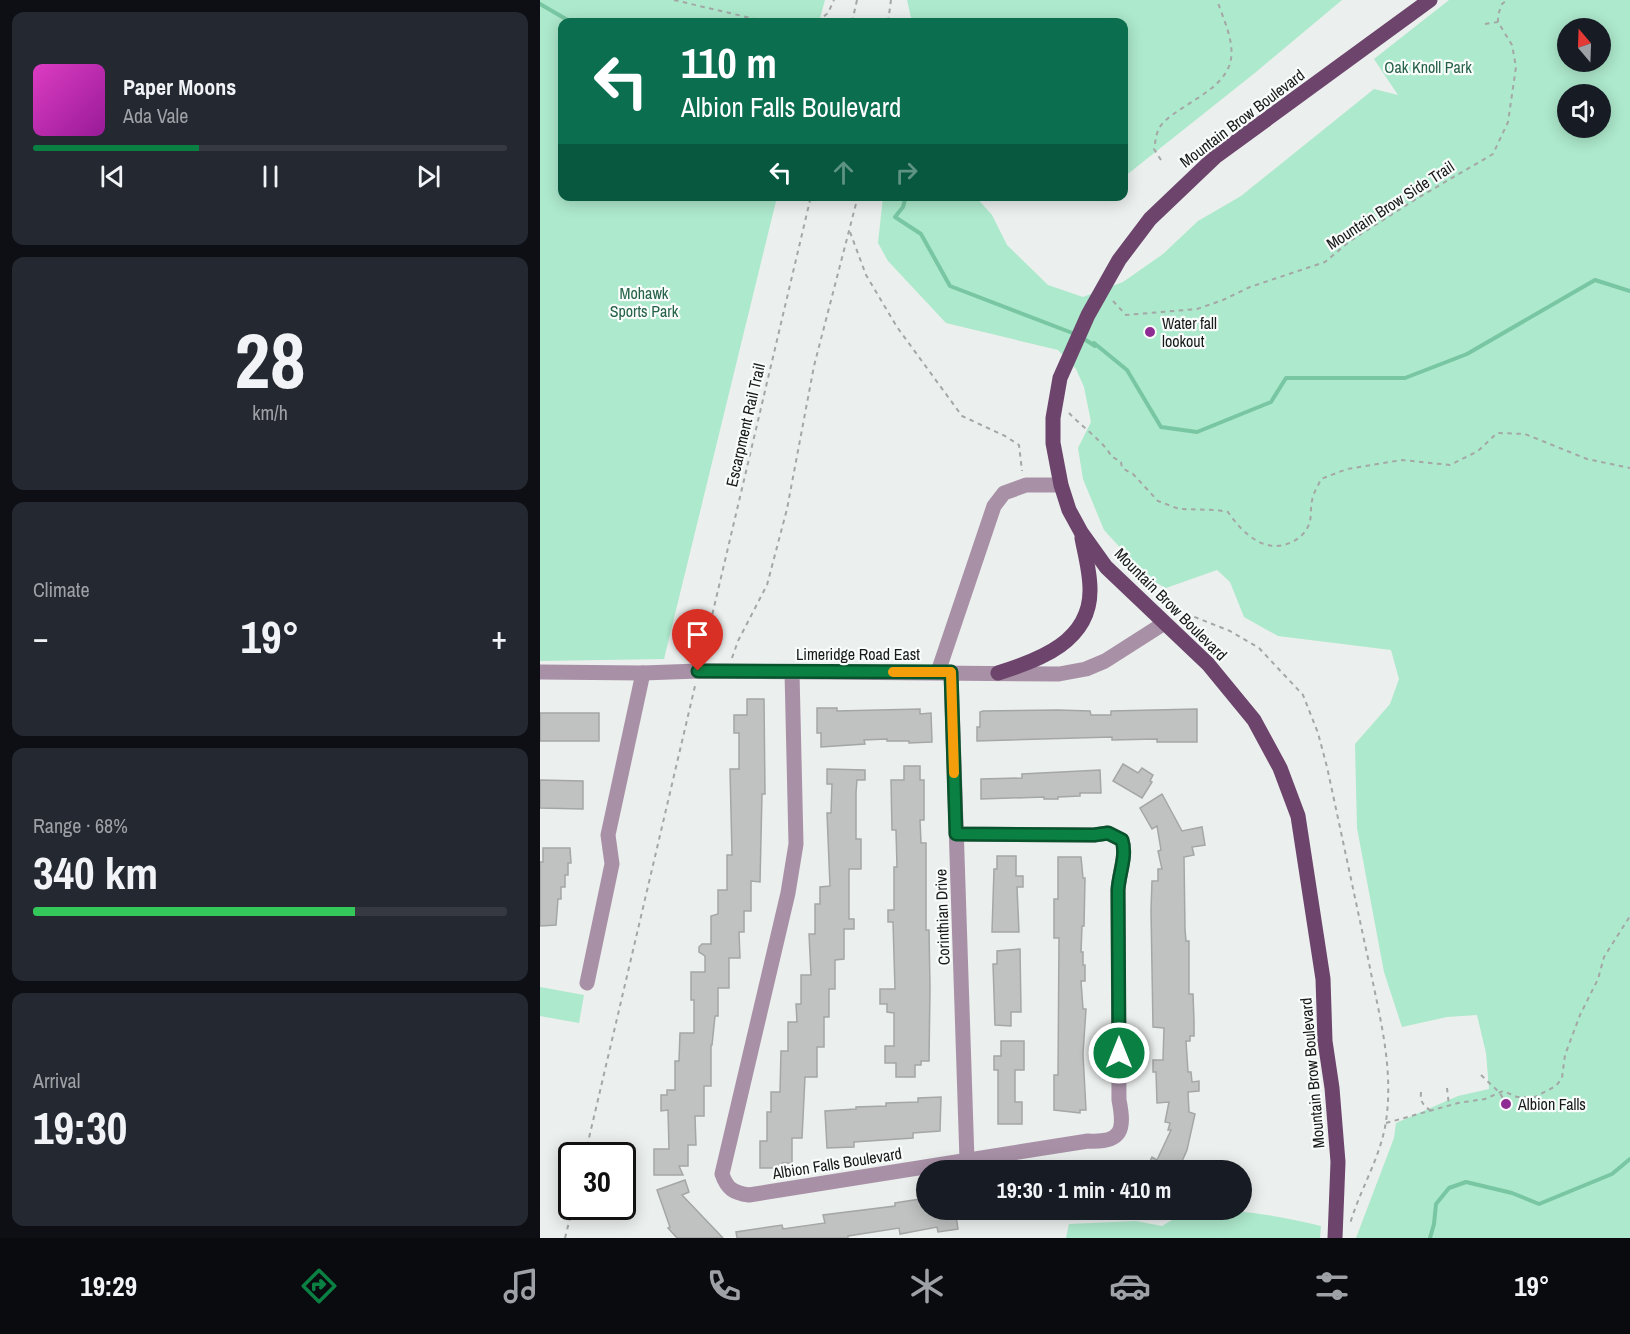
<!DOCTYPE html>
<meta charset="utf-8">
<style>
body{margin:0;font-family:"Archivo Narrow",sans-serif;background:#242831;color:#f1f3f6;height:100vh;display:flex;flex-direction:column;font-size:22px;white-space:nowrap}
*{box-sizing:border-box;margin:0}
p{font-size:20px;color:#9ea1a6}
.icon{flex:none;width:33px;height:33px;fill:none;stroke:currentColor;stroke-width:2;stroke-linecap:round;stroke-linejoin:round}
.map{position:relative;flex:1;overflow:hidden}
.side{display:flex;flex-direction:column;gap:12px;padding:12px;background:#0d0f14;width:540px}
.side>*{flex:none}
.hud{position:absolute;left:18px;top:18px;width:570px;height:183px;border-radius:12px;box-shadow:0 3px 15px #0003;background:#0b6e4f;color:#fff;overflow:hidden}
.needle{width:39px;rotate:341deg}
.buttons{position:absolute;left:1017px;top:18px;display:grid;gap:12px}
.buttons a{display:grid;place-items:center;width:54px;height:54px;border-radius:50%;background:#171b24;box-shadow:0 3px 15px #0003;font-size:30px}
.speed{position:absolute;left:18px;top:1142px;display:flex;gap:12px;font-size:30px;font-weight:700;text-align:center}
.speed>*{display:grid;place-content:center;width:78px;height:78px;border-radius:50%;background:#171b24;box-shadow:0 3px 15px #0003;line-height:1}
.speed .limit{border:3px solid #111;border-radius:9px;background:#fff;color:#111}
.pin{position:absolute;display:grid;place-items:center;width:51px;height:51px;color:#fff;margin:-62px -26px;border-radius:50% 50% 50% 0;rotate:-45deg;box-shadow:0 0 6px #0007}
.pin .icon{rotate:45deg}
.me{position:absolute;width:66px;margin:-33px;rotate:0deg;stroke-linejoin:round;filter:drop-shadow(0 0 4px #0008)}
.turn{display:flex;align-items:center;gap:21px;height:126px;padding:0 24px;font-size:27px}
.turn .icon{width:78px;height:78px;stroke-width:2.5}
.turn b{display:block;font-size:42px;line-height:51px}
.lanes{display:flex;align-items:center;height:57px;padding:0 24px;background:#0003;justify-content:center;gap:30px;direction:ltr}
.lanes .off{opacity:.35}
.big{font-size:45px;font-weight:700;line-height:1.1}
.side .tile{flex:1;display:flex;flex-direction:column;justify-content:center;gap:9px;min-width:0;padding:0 21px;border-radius:12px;background:#242831}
.side .dial{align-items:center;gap:0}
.dial b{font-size:78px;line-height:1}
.song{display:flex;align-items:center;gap:18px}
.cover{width:72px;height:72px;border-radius:9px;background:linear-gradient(135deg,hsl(310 70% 55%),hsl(300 70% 35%))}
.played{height:6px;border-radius:3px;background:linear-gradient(90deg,#0b8043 35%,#363941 35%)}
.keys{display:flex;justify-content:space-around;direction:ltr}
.heat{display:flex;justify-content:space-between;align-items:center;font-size:33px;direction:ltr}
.charge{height:9px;border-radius:4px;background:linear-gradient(90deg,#34c759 68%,#363941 0)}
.trip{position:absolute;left:376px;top:1160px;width:336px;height:60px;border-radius:30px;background:#171b24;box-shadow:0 3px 15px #0003;font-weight:700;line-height:60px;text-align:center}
.tabs{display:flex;height:96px;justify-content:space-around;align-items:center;background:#090b0e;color:#9ea1a6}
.tabs .icon{width:42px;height:42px}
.tabs .selected{color:#0b8043}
.tabs b{font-size:27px;color:#f1f3f6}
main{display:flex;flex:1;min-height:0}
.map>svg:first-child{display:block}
.green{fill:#ade9cc;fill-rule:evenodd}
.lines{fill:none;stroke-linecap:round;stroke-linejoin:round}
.stream{stroke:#78c6a2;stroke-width:4}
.building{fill:#bfc2c0;stroke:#a4a7a5;stroke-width:1.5}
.path{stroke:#a4a7a6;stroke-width:2;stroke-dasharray:4.5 4.5;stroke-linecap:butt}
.minor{stroke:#a891a7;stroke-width:15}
.major{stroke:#6c446c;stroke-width:15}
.route-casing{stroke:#07532c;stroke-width:15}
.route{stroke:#0b8043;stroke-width:10}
.slow{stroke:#f59e0b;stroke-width:10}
.poi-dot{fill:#8f2c93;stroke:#f8fcfa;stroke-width:2}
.labels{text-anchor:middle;stroke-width:4.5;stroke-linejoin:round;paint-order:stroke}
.park-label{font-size:16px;fill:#266149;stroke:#f8fcfa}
.street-label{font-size:16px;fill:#181919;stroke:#f8fcfa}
.poi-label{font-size:16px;fill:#181919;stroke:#f8fcfa;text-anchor:start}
</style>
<main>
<section class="side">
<div class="tile">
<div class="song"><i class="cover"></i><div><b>Paper Moons</b><p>Ada Vale</p></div></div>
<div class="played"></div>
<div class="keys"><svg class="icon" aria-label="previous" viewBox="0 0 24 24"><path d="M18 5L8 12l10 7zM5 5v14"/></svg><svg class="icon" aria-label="pause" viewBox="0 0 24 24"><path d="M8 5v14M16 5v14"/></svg><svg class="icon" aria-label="next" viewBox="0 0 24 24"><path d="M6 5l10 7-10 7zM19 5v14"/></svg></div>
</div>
<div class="tile dial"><b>28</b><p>km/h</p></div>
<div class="tile"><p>Climate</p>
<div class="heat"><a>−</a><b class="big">19°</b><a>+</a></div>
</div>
<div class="tile"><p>Range · 68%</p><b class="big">340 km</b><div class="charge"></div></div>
<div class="tile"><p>Arrival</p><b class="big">19:30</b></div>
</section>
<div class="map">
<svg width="1090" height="1238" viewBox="0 0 1090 1238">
<rect width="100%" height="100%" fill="#ebefed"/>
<g class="green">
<polygon points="0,0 285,0 279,22 22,22 22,196 237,197 124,659 0,661"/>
<polygon points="367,0 802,0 716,72 584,177 584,22 372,22"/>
<path d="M 909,0 L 1090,0 L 1090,1238 L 816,1238 L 854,1138 L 856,1123 L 918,1096 L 949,1089 L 946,1053 L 937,1015 L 907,1017 L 862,1027 L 844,972 L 817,828 L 815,744 L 850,704 L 859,679 L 851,650 L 738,636 L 704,617 L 690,582 L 677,570 L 626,588 L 609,579 L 564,530 L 543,479 L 538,448 L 551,422 L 544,387 L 536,369 L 518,350 L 406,323 L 348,261 L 338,243 L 343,197 L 436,197 L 452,215 L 467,245 L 508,285 L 543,297 L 583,282 L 623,254 L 658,221 L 701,196 L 834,89 L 858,95 L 834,59 ZM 1028,28 L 1060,28 L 1060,62 L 1028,62 ZM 1028,94 L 1060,94 L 1060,128 L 1028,128 Z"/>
<polygon points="0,987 44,995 39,1023 0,1016"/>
<path d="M 650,1209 C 694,1209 738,1215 781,1226 L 780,1238 L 526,1238 L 529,1224 L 596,1221 L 622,1226 Z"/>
</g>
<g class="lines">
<g class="stream">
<polyline points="0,4 31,22"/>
<polyline points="366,196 363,207 355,217 381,234 410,286 535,334"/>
<polyline points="541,337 555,346 554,343 587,370 621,427 657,432 731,402 746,378 865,378 927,354 1055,280 1090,291"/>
<polyline points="890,1238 894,1224 896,1204 909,1188 926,1182 972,1193 999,1204 1072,1174 1090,1159"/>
</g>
</g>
<g class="building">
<polygon points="207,699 224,699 225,794 222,794 220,882 211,881 211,911 204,911 204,932 199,932 200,958 189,958 189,988 178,988 178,1016 175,1016 172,1045 171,1045 171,1086 164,1086 164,1116 155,1116 156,1145 148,1145 148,1166 139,1166 143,1175 114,1175 114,1149 129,1149 128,1110 121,1111 121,1095 127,1095 127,1090 135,1090 135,1061 139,1061 140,1033 154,1033 154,1000 151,1000 151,972 165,972 165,956 159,952 159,947 162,944 171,944 171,916 178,914 178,890 187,890 187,855 192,855 190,769 199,769 199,733 194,733 194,715 207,715"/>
<polygon points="277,708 297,708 297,711 380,709 380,714 391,713 392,742 369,743 369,741 347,741 347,739 324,740 325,744 281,747 281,733 277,733"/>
<polygon points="657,709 657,742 617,742 617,739 572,740 572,737 437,741 437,727 440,727 440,712 443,711 518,710 550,711 551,715 571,715 571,711"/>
<rect x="0" y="713" width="59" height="28"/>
<polygon points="583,764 598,773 602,768 613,775 610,781 612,782 602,798 573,781"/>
<polygon points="364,766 380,766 380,780 384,780 384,820 380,820 381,843 386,843 386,930 389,930 390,988 389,1061 381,1061 381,1065 375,1065 375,1077 356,1077 356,1063 345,1063 345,1046 354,1046 354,1013 347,1012 347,1004 340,1004 340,989 355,989 353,922 348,922 348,910 354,910 354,867 357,867 356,830 352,830 351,780 364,780"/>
<polygon points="287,769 325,770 325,780 317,780 316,792 316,839 321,839 321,869 309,869 309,919 314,919 314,929 304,929 304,959 295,960 295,989 289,989 289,1017 284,1017 284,1047 277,1047 277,1077 265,1077 262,1138 252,1138 252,1163 242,1163 242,1168 220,1168 220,1141 227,1141 227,1112 231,1112 231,1092 240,1092 241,1051 248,1051 248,1022 257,1022 256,1004 261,1004 261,975 271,975 269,934 275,934 275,904 280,904 280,887 290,886 287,813 291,813 292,784 287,784"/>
<polygon points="560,770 561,793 540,793 540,796 518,797 518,799 504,799 504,797 441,799 441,779 482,778 482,774"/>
<polygon points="0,780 43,781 43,809 0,808"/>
<polygon points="622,794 642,831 662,827 665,845 652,847 654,855 644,857 645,929 646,941 649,941 649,994 653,994 654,1021 654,1036 650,1036 650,1041 646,1041 648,1072 651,1072 652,1082 659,1081 659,1091 648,1092 649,1112 655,1114 647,1150 638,1170 606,1170 612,1157 617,1160 631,1130 628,1130 630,1123 625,1122 629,1102 617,1103 616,1072 613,1072 613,1060 623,1060 624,1028 613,1027 611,910 612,881 618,881 618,869 622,869 618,851 621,850 617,826 612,829 600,808"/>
<polygon points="3,848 30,848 31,863 28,863 28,875 25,875 25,887 21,887 21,899 18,899 16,925 0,926 0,862 3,862"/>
<polygon points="457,856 476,856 476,876 483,876 483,887 477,887 479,932 452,932 454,869 457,869"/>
<polygon points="518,857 541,857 543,878 545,878 544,926 542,926 541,952 543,952 543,965 545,965 545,981 541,981 543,1009 546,1009 543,1054 546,1110 540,1110 540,1113 514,1110 514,1075 518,1075 519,938 514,938 514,899 518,899"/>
<polygon points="480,949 481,1012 471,1012 471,1026 455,1025 453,964 457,964 457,951"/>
<polygon points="461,1041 484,1041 484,1070 475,1070 475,1102 482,1102 482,1124 458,1124 458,1070 454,1070 454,1056 461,1056"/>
<polygon points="401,1097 400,1131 373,1133 373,1138 314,1142 314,1147 287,1148 285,1111 316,1109 316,1107 346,1106 346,1103 378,1102 378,1098"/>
<polygon points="145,1180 149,1192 142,1195 183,1238 137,1238 128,1228 130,1227 117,1190"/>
<polygon points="387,1198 387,1209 415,1209 418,1229 398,1232 397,1227 360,1234 359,1228 308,1236 308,1238 197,1238 196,1232 242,1225 243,1229 285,1223 283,1215 355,1206 355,1203"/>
</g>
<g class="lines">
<g class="path">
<polyline points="134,0 228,22"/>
<polyline points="277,22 288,13 294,0"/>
<polyline points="312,22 317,0"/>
<polyline points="348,22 351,0"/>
<polyline points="945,24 958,22"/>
<path d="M 621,160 L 614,149 C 616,139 616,130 623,123 C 642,103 686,90 691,59 C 694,40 683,18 677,0"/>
<polyline points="310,232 326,275 357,327 422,416 465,436 479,445 482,471"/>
<polyline points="573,301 586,315 657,309 683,300 710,287 785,262 810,241 876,199 953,154 968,122 976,67 972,45 958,22 958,15 962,4 967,0"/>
<path d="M 529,413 C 539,424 567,445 571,456 L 581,462 L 582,468 L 593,474 L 618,501 L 639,509 L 677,510 L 688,512 C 703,534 726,556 754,541 C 760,538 767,531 769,524 C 772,517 770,508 772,501 C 773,493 778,486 781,479 L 807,469 L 862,460 L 910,465 L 938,451 L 957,433 L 985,434 L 1047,459 L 1090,468"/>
<path d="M 616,594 L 637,610 L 690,631 L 719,648 L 763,695 L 778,733 L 787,767 C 801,832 815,898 829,963 C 839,1015 854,1067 846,1121 C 841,1157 820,1189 810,1224"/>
<polyline points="162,658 271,196"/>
<polyline points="192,658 198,641 227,585 247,509 274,366 318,196"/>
<polyline points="941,1075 960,1093 966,1104"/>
<polyline points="907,1088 909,1106"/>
<path d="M 881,1092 C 880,1102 883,1105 891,1111"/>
<polyline points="846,1123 918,1103 945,1099 963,1091 977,1097 995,1097 1016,1086 1022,1078 1025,1055 1040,1015 1058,979 1064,957 1090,916"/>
<polyline points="45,1155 155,686"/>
<polyline points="25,1238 33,1206"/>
</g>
<g class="minor">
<polyline points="0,672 103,673 158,671 519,674 546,669 565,661 623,624"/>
<path d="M 252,672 L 256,844 L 248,893 L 182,1174 C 187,1189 194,1193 209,1195 L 548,1141 C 582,1143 585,1130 579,1100 L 578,890 C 579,873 587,855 582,840 L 568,833 L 554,835 L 416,834"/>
<polyline points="398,672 454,506 464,493 486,485 521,485"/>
<polyline points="411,672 427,1160"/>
<polyline points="47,983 72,864 68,835 103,673"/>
</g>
<g class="major">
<path d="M 458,673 C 500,660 551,641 550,589 C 550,572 545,554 542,538"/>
<polyline points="795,1238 798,1162 792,1088 785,1041 783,979 758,816 740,768 714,720 668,664 566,567 541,532 529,510 521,485 513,443 513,418 520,378 548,315 579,260 610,219 675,157 890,0"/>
</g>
</g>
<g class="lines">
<g class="route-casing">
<path id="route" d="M 158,671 L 411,672 L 416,834 L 554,835 L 568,833 L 582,840 C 587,856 579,873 578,890 L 579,1053"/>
</g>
<use href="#route" class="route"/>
<polyline class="slow" points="353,672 411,672 414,773"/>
</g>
<g class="poi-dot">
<circle cx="610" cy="332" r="6"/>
<circle cx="966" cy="1104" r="6"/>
</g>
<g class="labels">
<g class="park-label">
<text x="888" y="73">Oak Knoll Park</text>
<text x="104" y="299">Mohawk<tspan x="104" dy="18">Sports Park</tspan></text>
</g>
<g class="street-label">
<text transform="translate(702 118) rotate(-37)" y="6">Mountain Brow Boulevard</text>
<text transform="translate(850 205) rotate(-33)" y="6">Mountain Brow Side Trail</text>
<text transform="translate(205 425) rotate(-77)" y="6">Escarpment Rail Trail</text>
<text transform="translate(631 604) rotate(45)" y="6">Mountain Brow Boulevard</text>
<text x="318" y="660">Limeridge Road East</text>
<text transform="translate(402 917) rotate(-92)" y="6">Corinthian Drive</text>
<text transform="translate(772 1073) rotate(-95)" y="6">Mountain Brow Boulevard</text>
<text transform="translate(297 1163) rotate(-9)" y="6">Albion Falls Boulevard</text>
</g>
<g class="poi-label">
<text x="622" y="329">Water fall<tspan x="622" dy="18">lookout</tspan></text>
<text x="978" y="1110">Albion Falls</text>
</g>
</g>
</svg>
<div class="buttons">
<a><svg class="needle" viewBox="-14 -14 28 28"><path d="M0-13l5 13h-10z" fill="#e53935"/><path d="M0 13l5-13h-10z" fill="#9ea1a6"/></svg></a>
<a><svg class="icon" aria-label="sound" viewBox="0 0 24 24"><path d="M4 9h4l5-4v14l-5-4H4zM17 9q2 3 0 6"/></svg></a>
</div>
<div class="speed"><div class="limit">30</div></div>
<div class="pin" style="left:158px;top:671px;background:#d93025"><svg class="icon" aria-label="arrive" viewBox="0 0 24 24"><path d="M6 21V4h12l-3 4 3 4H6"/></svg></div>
<svg class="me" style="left:579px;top:1053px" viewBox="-20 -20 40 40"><circle r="17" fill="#0b8043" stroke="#fff" stroke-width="3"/><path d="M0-11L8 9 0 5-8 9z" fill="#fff"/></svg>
<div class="trip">19:30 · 1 min · 410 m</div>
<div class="hud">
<div class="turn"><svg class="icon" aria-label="left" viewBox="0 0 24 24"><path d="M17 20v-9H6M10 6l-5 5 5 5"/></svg><div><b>110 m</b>Albion Falls Boulevard</div></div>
<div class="lanes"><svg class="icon" aria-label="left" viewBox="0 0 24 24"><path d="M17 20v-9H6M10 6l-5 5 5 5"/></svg><svg class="icon off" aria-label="ahead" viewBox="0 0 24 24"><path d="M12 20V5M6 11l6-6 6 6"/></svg><svg class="icon off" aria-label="right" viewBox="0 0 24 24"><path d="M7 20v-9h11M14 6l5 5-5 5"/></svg></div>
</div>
</div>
</main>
<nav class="tabs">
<b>19:29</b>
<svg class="icon selected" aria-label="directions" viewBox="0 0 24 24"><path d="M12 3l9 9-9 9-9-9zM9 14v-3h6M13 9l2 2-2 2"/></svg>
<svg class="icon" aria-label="music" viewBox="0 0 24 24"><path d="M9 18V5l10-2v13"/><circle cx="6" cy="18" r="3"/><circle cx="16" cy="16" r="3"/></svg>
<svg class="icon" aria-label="phone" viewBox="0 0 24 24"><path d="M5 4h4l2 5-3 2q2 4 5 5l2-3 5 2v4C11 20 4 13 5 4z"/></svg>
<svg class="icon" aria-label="climate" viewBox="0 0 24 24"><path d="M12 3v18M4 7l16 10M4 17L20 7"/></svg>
<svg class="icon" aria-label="car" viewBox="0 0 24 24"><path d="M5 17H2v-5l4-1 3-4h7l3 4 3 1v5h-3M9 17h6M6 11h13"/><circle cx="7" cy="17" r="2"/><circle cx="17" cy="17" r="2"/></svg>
<svg class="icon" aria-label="filters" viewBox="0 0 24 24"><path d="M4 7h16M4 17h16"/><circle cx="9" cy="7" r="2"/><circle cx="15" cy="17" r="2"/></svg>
<b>19°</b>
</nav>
